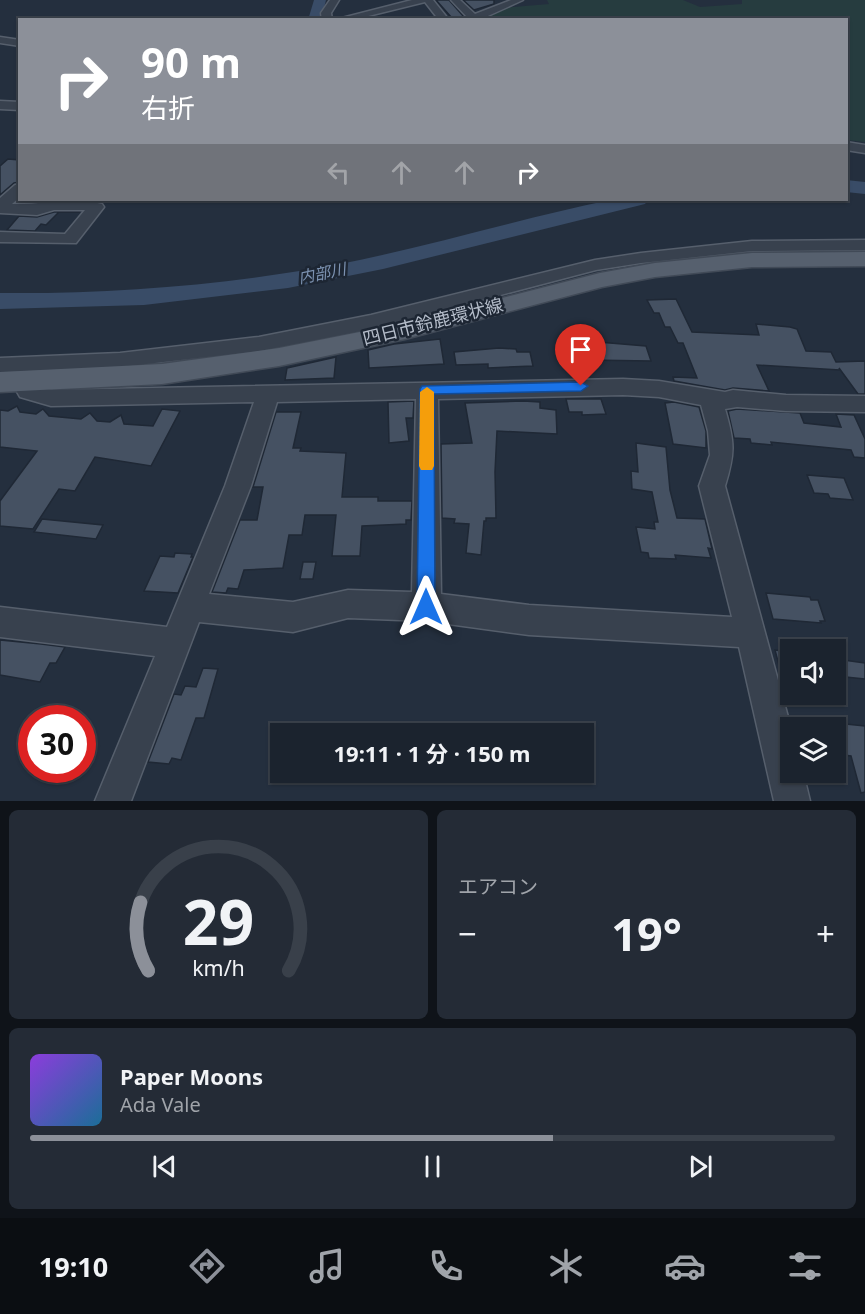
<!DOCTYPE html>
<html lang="ja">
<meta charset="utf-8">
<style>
body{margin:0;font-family:"Noto Sans","Noto Sans JP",sans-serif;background:#242b36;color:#f1f3f6;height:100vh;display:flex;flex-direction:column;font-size:22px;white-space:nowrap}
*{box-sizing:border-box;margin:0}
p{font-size:20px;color:#a0a4aa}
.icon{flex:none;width:33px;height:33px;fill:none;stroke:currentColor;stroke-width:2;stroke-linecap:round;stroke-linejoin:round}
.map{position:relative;height:801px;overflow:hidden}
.details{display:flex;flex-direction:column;gap:9px;padding:9px;background:#0f1319;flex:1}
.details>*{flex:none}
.top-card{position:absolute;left:18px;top:18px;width:830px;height:183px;border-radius:0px;box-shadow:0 2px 4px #0004,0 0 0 2px #39404a;background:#8c9099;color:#fff;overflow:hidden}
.fabs{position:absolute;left:780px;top:639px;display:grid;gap:12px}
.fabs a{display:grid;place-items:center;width:66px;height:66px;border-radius:0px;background:#1b232e;box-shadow:0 2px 4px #0004,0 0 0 2px #39404a;font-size:30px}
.speed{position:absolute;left:18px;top:705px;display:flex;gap:12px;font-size:30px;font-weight:700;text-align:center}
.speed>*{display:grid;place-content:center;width:78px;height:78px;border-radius:50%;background:#1b232e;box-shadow:0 2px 4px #0004,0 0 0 2px #39404a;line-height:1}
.speed .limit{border:9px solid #d22;background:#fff;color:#111}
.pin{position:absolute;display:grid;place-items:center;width:51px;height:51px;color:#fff;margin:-62px -26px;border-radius:50% 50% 50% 0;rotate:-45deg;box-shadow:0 0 6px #0007}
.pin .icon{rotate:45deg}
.me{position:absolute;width:66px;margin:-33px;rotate:0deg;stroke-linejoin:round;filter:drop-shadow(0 0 4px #0008)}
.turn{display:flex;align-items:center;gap:21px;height:126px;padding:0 24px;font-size:27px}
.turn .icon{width:78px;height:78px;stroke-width:2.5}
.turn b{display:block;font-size:42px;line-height:51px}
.lanes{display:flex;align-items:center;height:57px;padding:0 24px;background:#0003;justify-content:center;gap:30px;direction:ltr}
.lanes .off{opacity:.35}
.big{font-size:45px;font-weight:700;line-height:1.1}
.details .card{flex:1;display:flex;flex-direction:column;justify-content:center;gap:9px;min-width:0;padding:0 21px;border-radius:9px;background:#242b36}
.details .dial{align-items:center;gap:0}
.dial svg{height:156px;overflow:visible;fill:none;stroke:#39404a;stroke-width:7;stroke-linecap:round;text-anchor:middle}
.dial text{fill:#f1f3f6;stroke:none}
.song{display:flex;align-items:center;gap:18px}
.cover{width:72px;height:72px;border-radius:9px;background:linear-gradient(135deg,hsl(270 70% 55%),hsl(200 70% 35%))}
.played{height:6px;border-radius:3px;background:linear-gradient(90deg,#8c9099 65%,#39404a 65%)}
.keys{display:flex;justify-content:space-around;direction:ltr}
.heat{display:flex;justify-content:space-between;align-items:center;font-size:33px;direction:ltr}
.details .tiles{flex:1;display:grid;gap:9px;grid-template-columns:1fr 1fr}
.card:last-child{grid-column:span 2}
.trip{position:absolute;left:270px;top:723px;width:324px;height:60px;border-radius:0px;background:#1b232e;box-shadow:0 2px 4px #0004,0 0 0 2px #39404a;font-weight:700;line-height:60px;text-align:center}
.dock{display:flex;height:96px;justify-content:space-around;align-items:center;background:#0b0e12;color:#a0a4aa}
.dock .icon{width:42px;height:42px}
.dock .current{color:#8c9099}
.dock b{font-size:27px;color:#f1f3f6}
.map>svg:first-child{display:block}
.green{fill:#263c3f}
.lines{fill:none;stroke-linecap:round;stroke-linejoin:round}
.river{fill:#394c67;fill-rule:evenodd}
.building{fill:#455162;stroke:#1f2835;stroke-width:1.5}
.minor-casing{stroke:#565f6c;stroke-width:3}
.major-casing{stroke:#414a57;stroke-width:3}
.minor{fill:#38414e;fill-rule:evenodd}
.major{fill:#56606e;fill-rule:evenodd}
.route{fill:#1a73e8;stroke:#114b97;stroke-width:1.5}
.slow{fill:#f59e0b}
.labels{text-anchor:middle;stroke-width:5;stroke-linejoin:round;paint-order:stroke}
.far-water-label{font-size:16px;font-style:italic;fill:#7c92b1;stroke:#1d2633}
.street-label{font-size:18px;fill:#b4bcc9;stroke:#1d2633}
</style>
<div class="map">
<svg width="865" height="801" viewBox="0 0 865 801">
<rect width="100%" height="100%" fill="#242f3e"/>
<polygon class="green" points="547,0 683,0 700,7 742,4 742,0 865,0 865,142 846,140 846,20 479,20 501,8 549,4"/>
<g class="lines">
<g class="river">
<polygon points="314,0 326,0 321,20 308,20"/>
<polygon points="846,180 865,182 865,194 846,192"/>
<path d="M 610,200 L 648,200 L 645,204 L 383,269 L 288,288 L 144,305 L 0,309 L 0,293 C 113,294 224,285 335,265 C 428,247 518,219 610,200 Z"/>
</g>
</g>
<g class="building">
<polygon points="436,0 449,0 464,17 452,18"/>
<polygon points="463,0 494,0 494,4 474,10"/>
<polygon points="8,159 20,160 20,182 14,183 0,195 0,166"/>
<polygon points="54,212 80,212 59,212 46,225 41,224 35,231 7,230 19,216 37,217"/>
<polygon points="676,299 692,332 759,335 756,324 790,327 797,329 806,351 831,352 836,362 865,361 865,394 858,394 839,368 840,370 757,365 769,391 733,388 725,390 674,381 673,377 697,378 683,343 678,343 670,327 665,327 659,313 654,313 647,300"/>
<polygon points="440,339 444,364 369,368 368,350 394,344"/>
<polygon points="586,341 646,346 651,361 588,360 591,367 576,367 572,348 575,348 574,343 587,343"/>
<polygon points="499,348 516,349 517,352 530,352 533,366 488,368 488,364 456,365 454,352"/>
<polygon points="336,357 334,378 285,380 287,368"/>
<polygon points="566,399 601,399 606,414 582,415 582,412 569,412"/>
<polygon points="414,401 413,418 406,418 409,441 389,443 388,402"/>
<polygon points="523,401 540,402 540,408 556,410 557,434 497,431 495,472 496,518 486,518 486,521 484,521 481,555 466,553 469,524 454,523 455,519 442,518 441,444 472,443 465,403"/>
<polygon points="674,402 699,407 706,431 706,448 673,444 665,403"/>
<polygon points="17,406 20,412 36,414 43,409 49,416 81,419 90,413 97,421 110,422 121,415 124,424 153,426 162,409 180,411 151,466 95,457 75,491 59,489 33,529 0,526 0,501 37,451 0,447 0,410 8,411"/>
<polygon points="737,409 800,413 804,423 841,427 836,414 854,415 865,439 865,458 854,457 851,450 771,442 772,445 751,443 750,439 734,438 728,411"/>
<polygon points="276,412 301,412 293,448 301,448 300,451 346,453 342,497 378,497 378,501 412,501 411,520 406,520 406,524 362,526 360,556 332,556 336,515 305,515 302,535 289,535 283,568 244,570 238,589 228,588 226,593 212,592 240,520 257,520 263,487 253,487"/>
<polygon points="636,443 666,447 670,490 677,518 705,519 712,549 708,548 711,558 675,555 676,559 649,558 648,553 641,552 636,527 655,529 654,522 658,522 652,492 632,489 631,471 638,472"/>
<polygon points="807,475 844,478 853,500 830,498 828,494 814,493"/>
<polygon points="42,519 103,525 96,539 34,532"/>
<polygon points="175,553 192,554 191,557 193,557 178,593 144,591 160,556 174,557"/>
<polygon points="303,562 316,562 313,579 300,579"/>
<polygon points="766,593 810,597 811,600 818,600 825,621 820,621 821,623 773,619"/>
<polygon points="0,640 41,644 65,647 56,663 50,663 40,682 0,675"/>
<polygon points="775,650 790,652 790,691 786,692"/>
<polygon points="836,659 865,663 865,679 836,676"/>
<polygon points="203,668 218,669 204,718 196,718 181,760 172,758 169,764 148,762 174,694 181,695 185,686 196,687"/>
<polygon points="836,723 865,726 865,792 861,793 851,756 836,754"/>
</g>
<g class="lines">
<g class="minor-casing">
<g id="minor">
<polygon points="330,0 339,0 331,13 332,20 322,20 321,13"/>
<polygon points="412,0 433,0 449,20 439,20 425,2 352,20 334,20"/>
<polygon points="451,0 460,0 475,14 511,0 523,0 479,20 465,20 467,17"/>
<polygon points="0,37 20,40 20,46 0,43"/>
<polygon points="0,101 20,102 20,110 0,109"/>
<polygon points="846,142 865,145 865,153 846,150"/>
<path d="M 20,184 L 20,197 L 12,204 C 43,205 71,196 102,204 L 104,207 L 76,243 L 0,242 L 0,232 L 65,234 L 85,210 L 54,210 L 37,215 L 0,213 L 0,198 L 15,185 Z"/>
<polygon points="865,240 865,250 752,251 641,263 596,270 371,329 259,351 120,367 0,372 0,358 120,353 259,337 371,315 595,260 641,253 752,241"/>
<path d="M 23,375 L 31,377 L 36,385 L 51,390 L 623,379 L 659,381 L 725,392 L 733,390 L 786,395 L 865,396 L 865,412 L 786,411 L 737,407 L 725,409 C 735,443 735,453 725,486 L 791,728 L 790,772 L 803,772 L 810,801 L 774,801 L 739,647 L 529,635 L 426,621 L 348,618 L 293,632 L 199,622 L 131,801 L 95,801 L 155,656 L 0,637 L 0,607 L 167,627 L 225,486 L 254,402 L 51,406 L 20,397 L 12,383 L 15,377 ZM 623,395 L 659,397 L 701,405 L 708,431 L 710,455 L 699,486 L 732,617 L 529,605 L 441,594 L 438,399 ZM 416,399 L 412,592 L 348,590 L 293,602 L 209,594 L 251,486 L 277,402 Z"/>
</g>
</g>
<g class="major-casing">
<polygon id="major" points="865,252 865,266 752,267 655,277 602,287 405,339 279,366 162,384 0,392 0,372 162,364 279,348 405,323 600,273 655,263 752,253"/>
</g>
<use href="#minor" class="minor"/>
<use href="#major" class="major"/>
</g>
<polygon class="route" points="581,382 588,386 581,391 434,394 435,607 432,613 426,615 420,613 417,607 420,389 422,386"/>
<polygon class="slow" points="427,387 434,392 434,466 432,470 421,470 419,466 420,392"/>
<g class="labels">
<g class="far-water-label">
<text transform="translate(322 273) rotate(-11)" y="6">内部川</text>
</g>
<g class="street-label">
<text transform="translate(433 322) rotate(-14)" y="6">四日市鈴鹿環状線</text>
</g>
</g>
</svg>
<div class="fabs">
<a><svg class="icon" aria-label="sound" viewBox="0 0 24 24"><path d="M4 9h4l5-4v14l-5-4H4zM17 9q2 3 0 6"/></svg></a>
<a><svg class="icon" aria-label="layers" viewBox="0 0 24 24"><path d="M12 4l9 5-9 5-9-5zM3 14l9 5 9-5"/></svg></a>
</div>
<div class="speed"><div class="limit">30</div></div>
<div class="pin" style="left:581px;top:386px;background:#d93025"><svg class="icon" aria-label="arrive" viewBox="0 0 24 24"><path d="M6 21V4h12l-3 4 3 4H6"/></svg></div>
<svg class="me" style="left:426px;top:607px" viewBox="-20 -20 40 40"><path d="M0-17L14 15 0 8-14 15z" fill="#1a73e8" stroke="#fff" stroke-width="4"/></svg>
<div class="trip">19:11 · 1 分 · 150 m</div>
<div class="top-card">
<div class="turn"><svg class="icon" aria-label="right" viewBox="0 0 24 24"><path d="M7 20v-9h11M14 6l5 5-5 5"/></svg><div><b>90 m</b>右折</div></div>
<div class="lanes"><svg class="icon off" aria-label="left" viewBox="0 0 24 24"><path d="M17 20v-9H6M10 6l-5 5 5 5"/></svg><svg class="icon off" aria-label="ahead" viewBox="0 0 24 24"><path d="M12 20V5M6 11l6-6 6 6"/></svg><svg class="icon off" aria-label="ahead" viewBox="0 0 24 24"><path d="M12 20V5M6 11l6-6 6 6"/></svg><svg class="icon" aria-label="right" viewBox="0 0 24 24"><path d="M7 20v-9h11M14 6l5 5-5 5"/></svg></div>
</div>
</div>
<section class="details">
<div class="tiles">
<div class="card dial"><svg viewBox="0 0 100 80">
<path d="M14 69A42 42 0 1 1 86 69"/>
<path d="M14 69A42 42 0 0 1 10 34" stroke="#8c9099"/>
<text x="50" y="56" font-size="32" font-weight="700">29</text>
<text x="50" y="72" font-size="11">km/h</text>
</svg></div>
<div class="card"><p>エアコン</p>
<div class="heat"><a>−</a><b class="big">19°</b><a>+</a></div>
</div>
<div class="card">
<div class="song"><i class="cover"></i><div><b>Paper Moons</b><p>Ada Vale</p></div></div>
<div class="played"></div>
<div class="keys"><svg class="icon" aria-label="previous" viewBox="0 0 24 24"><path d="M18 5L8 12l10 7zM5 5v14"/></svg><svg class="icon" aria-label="pause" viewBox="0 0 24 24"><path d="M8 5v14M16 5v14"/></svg><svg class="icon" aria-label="next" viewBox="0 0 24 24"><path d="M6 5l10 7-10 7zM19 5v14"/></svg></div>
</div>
</div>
</section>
<nav class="dock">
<b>19:10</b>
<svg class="icon current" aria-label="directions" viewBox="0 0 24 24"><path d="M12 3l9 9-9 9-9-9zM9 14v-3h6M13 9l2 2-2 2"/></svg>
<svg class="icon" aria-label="music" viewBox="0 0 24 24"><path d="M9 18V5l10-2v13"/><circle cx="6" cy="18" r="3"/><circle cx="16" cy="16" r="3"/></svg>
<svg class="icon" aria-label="phone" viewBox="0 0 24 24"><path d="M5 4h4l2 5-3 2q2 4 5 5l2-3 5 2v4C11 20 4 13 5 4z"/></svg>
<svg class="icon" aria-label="climate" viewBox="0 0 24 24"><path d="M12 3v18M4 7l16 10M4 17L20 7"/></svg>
<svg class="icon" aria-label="car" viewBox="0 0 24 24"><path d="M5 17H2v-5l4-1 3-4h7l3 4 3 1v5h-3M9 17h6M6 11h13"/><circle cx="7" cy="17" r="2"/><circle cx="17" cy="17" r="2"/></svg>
<svg class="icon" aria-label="filters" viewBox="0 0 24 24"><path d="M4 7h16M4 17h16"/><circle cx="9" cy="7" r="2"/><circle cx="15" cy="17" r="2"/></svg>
</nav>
